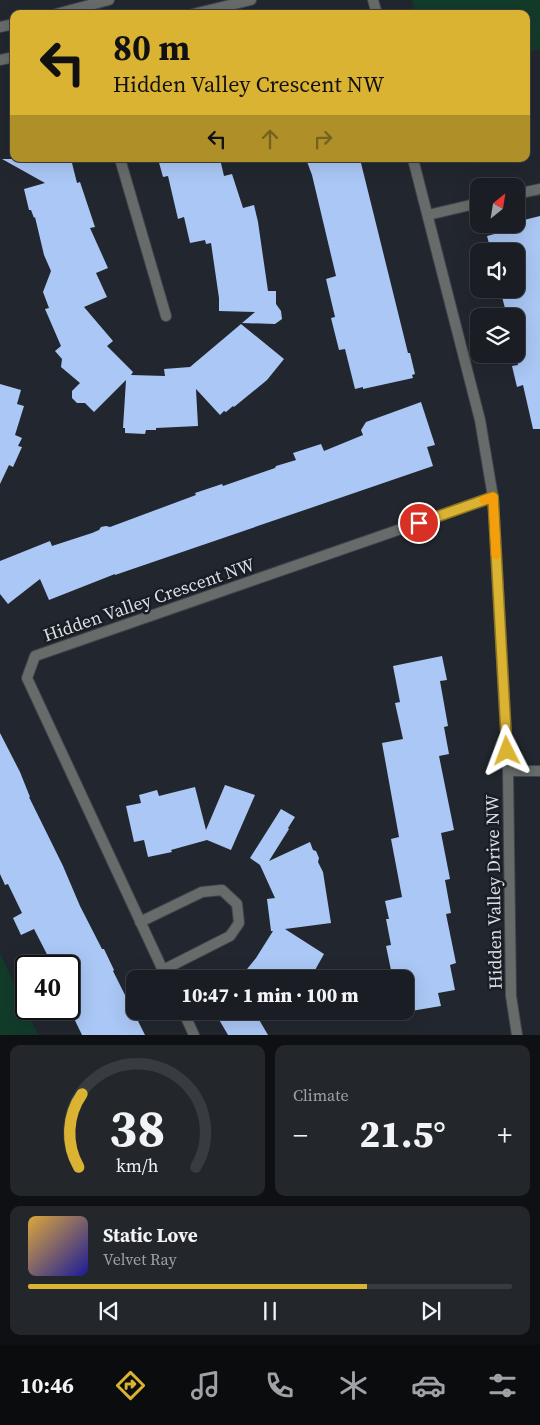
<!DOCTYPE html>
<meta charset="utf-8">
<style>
body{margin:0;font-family:"Source Serif 4",serif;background:#23262b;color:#f1f3f6;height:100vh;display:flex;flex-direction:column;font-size:19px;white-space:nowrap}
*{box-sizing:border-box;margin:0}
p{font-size:16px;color:#9fa2a6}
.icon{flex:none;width:28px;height:28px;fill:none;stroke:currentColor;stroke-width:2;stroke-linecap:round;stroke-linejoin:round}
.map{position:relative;height:1035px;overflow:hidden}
.drawer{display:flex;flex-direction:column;gap:10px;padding:10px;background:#0e1013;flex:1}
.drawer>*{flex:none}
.hud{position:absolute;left:10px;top:10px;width:520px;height:152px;border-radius:10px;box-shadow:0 5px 20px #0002,0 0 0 1px #383b41;background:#dab333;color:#111;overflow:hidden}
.needle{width:32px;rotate:30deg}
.buttons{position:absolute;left:470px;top:178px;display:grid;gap:10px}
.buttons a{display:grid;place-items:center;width:55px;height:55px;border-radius:10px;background:#1a1d23;box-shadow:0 5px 20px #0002,0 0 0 1px #383b41;font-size:25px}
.speed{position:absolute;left:15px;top:955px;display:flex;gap:10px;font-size:25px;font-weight:700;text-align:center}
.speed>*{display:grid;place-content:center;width:65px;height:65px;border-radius:50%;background:#1a1d23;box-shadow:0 5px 20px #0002,0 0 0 1px #383b41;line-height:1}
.speed .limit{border:2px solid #111;border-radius:8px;background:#fff;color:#111}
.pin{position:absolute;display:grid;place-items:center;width:42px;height:42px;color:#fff;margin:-21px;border:2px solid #fff;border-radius:50%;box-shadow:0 1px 5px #0007}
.me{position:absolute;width:55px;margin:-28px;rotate:357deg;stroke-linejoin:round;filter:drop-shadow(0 0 4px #0008)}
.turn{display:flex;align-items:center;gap:18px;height:105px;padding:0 20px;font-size:22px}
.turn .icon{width:65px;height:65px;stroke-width:2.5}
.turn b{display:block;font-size:35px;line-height:42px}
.lanes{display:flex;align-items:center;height:48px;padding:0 20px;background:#0003;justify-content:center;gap:25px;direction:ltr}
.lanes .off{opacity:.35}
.big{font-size:38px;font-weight:800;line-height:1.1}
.drawer .tile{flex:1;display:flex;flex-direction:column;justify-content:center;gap:8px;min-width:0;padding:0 18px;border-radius:10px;background:#23262b}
.drawer .dial{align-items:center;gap:0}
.dial svg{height:130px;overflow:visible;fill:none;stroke:#383b41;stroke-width:7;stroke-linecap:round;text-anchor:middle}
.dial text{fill:#f1f3f6;stroke:none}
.song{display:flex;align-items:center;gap:15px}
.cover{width:60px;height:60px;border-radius:8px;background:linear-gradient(135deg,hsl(40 70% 55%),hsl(240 70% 35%))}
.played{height:5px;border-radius:2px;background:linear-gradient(90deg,#dab333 70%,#383b41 70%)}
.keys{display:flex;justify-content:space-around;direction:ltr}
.heat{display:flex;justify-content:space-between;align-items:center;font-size:28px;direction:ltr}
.drawer .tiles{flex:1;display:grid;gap:10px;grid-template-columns:1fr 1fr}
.tile:last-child{grid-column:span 2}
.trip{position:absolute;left:126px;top:970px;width:288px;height:50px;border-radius:10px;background:#1a1d23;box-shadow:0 5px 20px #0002,0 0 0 1px #383b41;font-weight:800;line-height:50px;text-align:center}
.dock{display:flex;height:80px;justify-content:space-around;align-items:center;background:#0a0c0e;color:#9fa2a6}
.dock .icon{width:35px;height:35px}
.dock .on{color:#dab333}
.dock b{font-size:22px;color:#f1f3f6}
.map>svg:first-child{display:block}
.green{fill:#123b2a}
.building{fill:#aac7f5}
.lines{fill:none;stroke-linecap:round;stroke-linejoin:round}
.minor-casing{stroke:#40444c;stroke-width:12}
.tertiary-casing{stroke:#40444c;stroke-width:12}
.minor{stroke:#676c6a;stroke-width:10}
.tertiary{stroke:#676c6a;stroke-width:10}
.route-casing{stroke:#8e7421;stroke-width:12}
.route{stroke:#dab333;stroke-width:9}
.slow{stroke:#f59e0b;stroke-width:9}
.labels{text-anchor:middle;stroke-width:5;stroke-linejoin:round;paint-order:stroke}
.street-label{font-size:18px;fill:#dbdfe4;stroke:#191e25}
</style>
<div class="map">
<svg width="540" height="1035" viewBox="0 0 540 1035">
<rect width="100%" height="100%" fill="#22272f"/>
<g class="green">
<polygon points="412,0 540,0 540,49 526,53 526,14 415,14"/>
<polygon points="0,953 38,1035 0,1035"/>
</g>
<g class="building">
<polygon points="2,159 71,159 77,183 80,182 95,227 90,228 108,268 96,273 107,297 84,307 113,341 107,346 133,372 131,375 165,376 164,369 190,367 241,324 284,359 267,380 234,407 233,406 226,412 224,411 220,415 196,389 198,426 156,428 156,430 146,430 145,434 125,433 125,428 123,428 126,380 94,412 85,403 77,403 72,398 72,391 80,383 61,367 62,359 55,351 61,346 45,309 49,308 43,292 51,271 44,255 35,217 34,218 31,210 29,210 24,189 45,183"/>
<polygon points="158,159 220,159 224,176 232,174 243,208 254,205 258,222 268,291 276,291 276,304 281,311 282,319 275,324 242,323 255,312 219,311 219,298 211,243 206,244 205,240 190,243 184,217 178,219 168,176 163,177"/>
<polygon points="306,159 360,159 408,353 410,353 415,374 412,375 413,378 363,389 363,387 355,389 345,349 339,350 331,318 335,317 326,279 336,276 312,175"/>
<polygon points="540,216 540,429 533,429 523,385 517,387 512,366 518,365 516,356 516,316 507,316 500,289 516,289 516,251 491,251 487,236 502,232 501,226 516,224 516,222"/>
<polygon points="0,384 21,390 17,404 24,406 15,435 22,438 18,446 22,447 13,467 9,465 0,484"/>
<polygon points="421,402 435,445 427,447 433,466 115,575 115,574 49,600 40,579 8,604 0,594 0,561 50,541 52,546 92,533 99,530 101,527 106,526 110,527 196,495 195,493 222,484 223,486 275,468 276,466 296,460 293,453 321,444 324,451 363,435 361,430 366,422"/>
<polygon points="442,656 447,680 440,681 448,726 444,727 449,754 439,756 454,830 441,833 450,879 445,880 451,913 446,914 456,963 450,965 455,990 438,993 441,1006 405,1012 405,973 392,975 386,946 391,945 386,919 389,919 385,901 402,897 391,839 399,837 382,743 403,739 395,703 400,702 393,666"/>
<polygon points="0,733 20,772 30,797 29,797 63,866 80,906 102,949 104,949 114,970 113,971 145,1035 82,1035 69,1008 69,966 53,966 34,929 21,935 13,918 22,913 8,884 5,885 0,874"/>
<polygon points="225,785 255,795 231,850 207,840 171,850 172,852 148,857 144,840 134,842 126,806 141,803 139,795 157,790 159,796 195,787 206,830"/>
<polygon points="281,809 295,817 288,828 289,829 269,861 310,842 313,850 316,851 319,858 318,862 323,872 331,923 285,929 324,954 310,979 239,979 256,958 273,931 271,931 267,899 275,898 260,865 250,858"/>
<polygon points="214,1011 254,1011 268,1035 228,1035"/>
</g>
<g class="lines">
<g class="minor-casing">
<g id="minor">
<polyline points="56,14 109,0"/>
<polyline points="193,14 251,0"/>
<polyline points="0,27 14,24"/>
<polyline points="0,60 14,57"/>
<polyline points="120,159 166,316"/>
<polyline points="516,194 540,189"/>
<polyline points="428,215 479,203"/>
<polyline points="508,771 540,771"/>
<polyline points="140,922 202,892 222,890 237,904 239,923 230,936 163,970"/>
<polyline points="167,979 27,678 35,656 493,497"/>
<polyline points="183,1011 194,1035"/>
</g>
</g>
<g class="tertiary-casing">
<g id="tertiary">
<polyline points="373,0 377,14"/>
<polyline points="413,159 480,420 493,497 508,771 511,996 517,1035"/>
</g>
</g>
<use href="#minor" class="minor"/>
<use href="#tertiary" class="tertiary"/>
</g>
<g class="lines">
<g class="route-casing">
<polyline id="route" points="419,523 493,497 507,751"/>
</g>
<use href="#route" class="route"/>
<polyline class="slow" points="484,500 493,497 496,555"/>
</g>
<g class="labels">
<g class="street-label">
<text transform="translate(149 600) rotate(-19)" y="6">Hidden Valley Crescent NW</text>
<text transform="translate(494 892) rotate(-91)" y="6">Hidden Valley Drive NW</text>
</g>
</g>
</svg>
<div class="buttons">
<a><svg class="needle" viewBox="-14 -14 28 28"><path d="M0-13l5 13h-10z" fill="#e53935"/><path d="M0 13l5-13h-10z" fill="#9fa2a6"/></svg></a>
<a><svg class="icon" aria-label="sound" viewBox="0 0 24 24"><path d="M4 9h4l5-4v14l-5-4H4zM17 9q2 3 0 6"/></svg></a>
<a><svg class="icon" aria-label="layers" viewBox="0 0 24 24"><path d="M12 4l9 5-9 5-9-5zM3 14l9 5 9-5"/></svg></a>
</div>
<div class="speed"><div class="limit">40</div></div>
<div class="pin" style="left:419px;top:523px;background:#d93025"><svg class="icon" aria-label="arrive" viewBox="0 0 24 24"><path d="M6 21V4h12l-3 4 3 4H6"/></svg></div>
<svg class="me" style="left:507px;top:751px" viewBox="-20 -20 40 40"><path d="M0-17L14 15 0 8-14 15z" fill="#dab333" stroke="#fff" stroke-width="4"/></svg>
<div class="trip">10:47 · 1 min · 100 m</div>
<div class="hud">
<div class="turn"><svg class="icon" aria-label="left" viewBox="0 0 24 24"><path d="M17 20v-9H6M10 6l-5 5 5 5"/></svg><div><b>80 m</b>Hidden Valley Crescent NW</div></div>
<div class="lanes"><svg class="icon" aria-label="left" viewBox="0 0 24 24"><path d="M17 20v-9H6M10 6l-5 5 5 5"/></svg><svg class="icon off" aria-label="ahead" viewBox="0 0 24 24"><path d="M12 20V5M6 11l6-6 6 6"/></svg><svg class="icon off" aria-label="right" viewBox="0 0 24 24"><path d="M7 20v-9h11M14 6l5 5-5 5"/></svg></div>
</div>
</div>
<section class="drawer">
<div class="tiles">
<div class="tile dial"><svg viewBox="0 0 100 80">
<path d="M14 69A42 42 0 1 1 86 69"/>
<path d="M14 69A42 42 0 0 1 16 24" stroke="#dab333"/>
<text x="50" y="56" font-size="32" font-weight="700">38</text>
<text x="50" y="72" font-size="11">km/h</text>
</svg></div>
<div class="tile"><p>Climate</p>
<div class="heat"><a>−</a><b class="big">21.5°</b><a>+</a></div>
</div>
<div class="tile">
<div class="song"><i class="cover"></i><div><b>Static Love</b><p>Velvet Ray</p></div></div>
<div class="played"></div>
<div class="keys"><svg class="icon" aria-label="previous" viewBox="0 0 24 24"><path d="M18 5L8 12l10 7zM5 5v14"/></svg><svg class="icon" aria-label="pause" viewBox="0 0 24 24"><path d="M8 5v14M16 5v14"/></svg><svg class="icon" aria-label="next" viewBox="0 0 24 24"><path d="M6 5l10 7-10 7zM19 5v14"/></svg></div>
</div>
</div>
</section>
<nav class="dock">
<b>10:46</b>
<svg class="icon on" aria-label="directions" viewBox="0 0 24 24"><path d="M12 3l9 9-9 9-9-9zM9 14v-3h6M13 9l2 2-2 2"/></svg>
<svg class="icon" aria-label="music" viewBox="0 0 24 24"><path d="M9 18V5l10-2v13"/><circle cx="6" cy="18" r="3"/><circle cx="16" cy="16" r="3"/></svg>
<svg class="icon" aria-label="phone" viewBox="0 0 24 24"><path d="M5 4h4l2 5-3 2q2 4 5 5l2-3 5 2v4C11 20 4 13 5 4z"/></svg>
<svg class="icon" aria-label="climate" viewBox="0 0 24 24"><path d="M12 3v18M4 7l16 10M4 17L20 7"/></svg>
<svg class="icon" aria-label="car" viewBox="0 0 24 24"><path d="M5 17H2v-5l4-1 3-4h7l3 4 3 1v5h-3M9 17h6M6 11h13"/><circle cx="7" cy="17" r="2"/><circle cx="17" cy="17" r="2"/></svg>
<svg class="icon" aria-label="filters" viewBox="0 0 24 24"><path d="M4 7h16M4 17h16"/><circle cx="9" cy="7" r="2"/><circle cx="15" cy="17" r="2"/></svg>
</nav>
